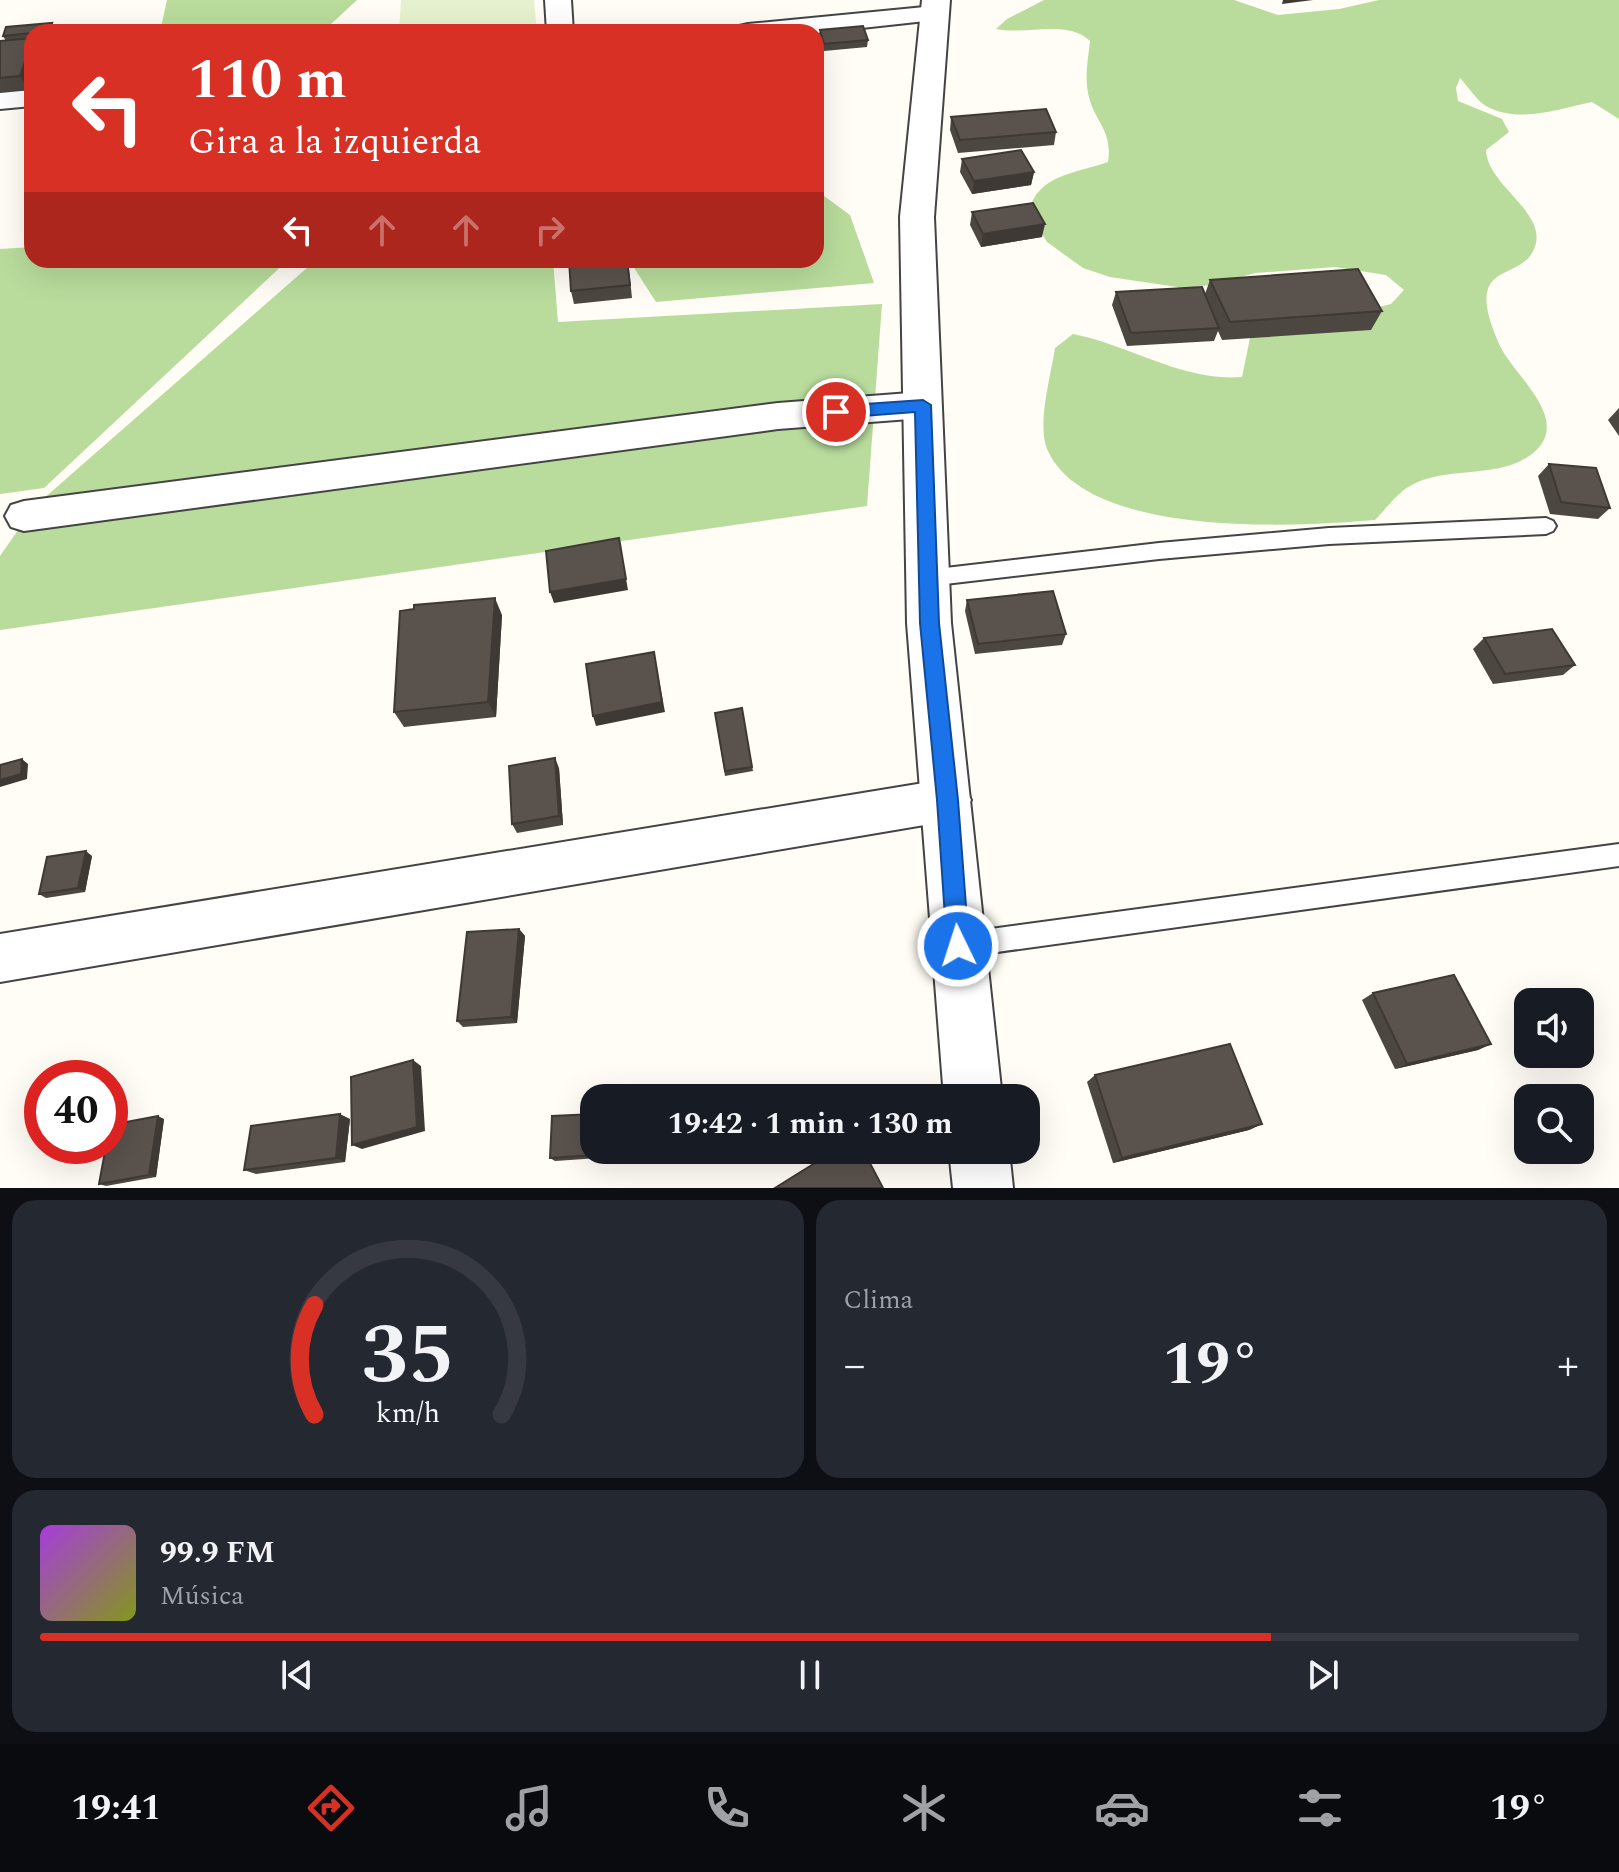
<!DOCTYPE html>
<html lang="es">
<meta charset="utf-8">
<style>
body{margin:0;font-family:Spectral,serif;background:#242831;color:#f1f3f6;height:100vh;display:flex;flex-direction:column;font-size:30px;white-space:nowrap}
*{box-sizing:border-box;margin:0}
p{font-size:26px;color:#9ea1a6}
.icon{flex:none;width:44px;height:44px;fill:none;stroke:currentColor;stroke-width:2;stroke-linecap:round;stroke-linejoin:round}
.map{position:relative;height:1188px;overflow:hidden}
.sheet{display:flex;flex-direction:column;gap:12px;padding:12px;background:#0d0f14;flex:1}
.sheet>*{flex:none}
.top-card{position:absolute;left:24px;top:24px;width:800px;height:244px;border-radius:24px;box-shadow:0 8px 32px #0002;background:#d93025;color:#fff;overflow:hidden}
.buttons{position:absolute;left:1514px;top:988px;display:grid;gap:16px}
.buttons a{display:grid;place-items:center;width:80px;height:80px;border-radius:16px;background:#171b24;box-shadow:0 8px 32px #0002;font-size:40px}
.speed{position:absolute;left:24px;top:1060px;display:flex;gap:16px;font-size:40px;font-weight:700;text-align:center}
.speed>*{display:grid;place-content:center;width:104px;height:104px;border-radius:50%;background:#171b24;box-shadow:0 8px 32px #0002;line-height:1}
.speed .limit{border:12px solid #d22;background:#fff;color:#111}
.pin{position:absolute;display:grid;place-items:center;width:68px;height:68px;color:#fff;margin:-34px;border:4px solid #fff;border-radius:50%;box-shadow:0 2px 8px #0007}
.me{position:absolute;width:88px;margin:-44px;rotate:356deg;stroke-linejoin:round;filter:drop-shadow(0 0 6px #0008)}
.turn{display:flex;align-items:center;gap:28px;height:168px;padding:0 32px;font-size:36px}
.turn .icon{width:104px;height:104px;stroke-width:2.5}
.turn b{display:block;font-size:56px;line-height:68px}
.lanes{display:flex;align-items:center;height:76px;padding:0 32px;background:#0003;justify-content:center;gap:40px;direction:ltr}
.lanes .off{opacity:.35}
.big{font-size:60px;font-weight:700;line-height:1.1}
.sheet .card{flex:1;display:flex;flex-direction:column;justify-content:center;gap:12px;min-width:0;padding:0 28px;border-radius:24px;background:#242831}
.sheet .dial{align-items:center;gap:0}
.dial svg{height:208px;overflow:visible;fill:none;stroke:#363941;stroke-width:7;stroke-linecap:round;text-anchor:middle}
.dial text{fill:#f1f3f6;stroke:none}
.song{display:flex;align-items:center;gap:24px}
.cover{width:96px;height:96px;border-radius:12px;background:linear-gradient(135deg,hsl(280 70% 55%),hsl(70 70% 35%))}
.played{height:8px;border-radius:4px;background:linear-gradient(90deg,#d93025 80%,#363941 80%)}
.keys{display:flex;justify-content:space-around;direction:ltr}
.heat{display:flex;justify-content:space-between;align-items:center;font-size:44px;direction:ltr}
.sheet .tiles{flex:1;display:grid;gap:12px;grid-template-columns:1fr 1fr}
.card:last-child{grid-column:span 2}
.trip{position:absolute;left:580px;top:1084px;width:460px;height:80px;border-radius:24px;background:#171b24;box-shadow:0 8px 32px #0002;font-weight:700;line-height:80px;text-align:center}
.menu{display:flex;height:128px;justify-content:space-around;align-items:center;background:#090b0e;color:#9ea1a6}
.menu .icon{width:56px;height:56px}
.menu .current{color:#d93025}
.menu b{font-size:36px;color:#f1f3f6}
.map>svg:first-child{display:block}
.forest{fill:#b9dc9c}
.pitch{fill:#e6f2cf}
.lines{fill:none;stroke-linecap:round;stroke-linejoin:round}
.service-casing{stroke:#444;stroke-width:4}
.minor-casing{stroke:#444;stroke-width:4}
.tertiary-casing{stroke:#444;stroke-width:4}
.service{fill:#fff;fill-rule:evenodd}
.minor{fill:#fff;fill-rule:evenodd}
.tertiary{fill:#fff;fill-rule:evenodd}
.wall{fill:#4d4742}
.shaded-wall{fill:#3f3936}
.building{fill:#5a524d;stroke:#3f3936;stroke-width:2}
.route{fill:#1a73e8;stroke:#114b97;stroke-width:2}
</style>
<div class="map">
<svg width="1619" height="1188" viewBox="0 0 1619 1188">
<rect width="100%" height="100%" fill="#fffdf5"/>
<g class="forest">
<polygon points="167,0 357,0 331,24 342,32 160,32"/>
<path d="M 1044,0 L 1234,0 L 1278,15 L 1339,9 L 1379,0 L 1619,0 L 1619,119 L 1592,102 C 1558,109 1518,124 1486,106 C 1476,100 1468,86 1460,78 L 1456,88 L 1458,101 L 1502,119 L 1509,132 L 1486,150 C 1487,184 1543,210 1536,243 C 1526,287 1458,253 1500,346 C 1515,377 1574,421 1532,454 C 1498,480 1447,465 1410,486 C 1397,493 1385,510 1375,520 C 1294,527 1088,538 1048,451 C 1036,426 1051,376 1055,348 L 1073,334 C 1130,345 1183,382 1242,377 L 1250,338 L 1391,304 L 1404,290 L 1386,275 L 1335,267 L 1255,273 L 1212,285 L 1184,288 L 1110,277 L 1083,268 L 1047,242 L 1029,212 C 1036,175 1077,173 1108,162 C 1113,131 1095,122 1089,97 C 1084,78 1088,60 1090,41 C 1068,19 1027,35 996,29 L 1007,19 Z"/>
<polygon points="816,190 850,215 874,283 656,302 629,260 816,260"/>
<polygon points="32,247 32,260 288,260 44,488 0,494 0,249"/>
<polygon points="316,260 553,260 558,322 882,304 867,506 0,630 0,556 34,507"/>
</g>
<polygon class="pitch" points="401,0 534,0 537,32 399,32"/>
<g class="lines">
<g class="service-casing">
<g id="service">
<polygon points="1546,518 1553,521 1556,526 1553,531 1546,534 1329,544 1159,559 928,586 921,584 918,578 921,572 928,570 1159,543 1329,528"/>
<polygon points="1619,844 1619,866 961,957 952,954 949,945 952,936 961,933"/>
</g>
</g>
<g class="minor-casing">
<g id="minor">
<polygon points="545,0 571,0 573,32 547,32"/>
<polygon points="935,6 944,9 948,14 944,19 816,33 735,32 739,26 748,24"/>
<polygon points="32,90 32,106 0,109 0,93"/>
<polygon points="923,392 935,396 941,405 935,414 923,418 778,429 24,531 11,527 5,516 11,505 24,501 778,403"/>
<polygon points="948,779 964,785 971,800 964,815 948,821 0,982 0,934"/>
</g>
</g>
<g class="tertiary-casing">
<g id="tertiary">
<polygon points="922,0 950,0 934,217 951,623 1002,1098 944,1098 907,623 900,217"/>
<polygon points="949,1150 1009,1150 1013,1188 953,1188"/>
</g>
</g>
<use href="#service" class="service"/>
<use href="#minor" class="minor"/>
<use href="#tertiary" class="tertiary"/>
</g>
<g class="wall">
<polygon points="52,23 56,29 55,32 32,32 32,77 28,90 0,92 0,41 6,41 3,36 6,27"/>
<polygon points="820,30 868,40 867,47 824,51 820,36"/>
<polygon points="951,117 1056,132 1054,145 958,153 950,130"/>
<polygon points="962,159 1034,172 1031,185 972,194 960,172"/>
<polygon points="972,212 1042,237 981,247 970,225"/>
<polygon points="628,260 632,298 574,304 571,291"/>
<polygon points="1210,280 1382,311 1371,330 1222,340 1218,331 1214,341 1127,346 1112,305 1116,292 1205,294"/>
<polygon points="1619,408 1619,436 1608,420"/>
<polygon points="1549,464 1610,508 1598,519 1550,514 1538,476"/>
<polygon points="967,600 1066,634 1062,645 975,654 965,611"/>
<polygon points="414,609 502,615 496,717 404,727 394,712"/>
<polygon points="1484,638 1575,665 1563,675 1493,684 1473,649"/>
<polygon points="742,708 753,771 725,776 715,713"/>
<polygon points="559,768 563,825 517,833 512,824"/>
<polygon points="92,856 85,892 46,898 39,894"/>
<polygon points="519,929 525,936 517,1023 463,1027 457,1021"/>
<polygon points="1373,993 1491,1044 1478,1050 1395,1069 1362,1000"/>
<polygon points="1095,1075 1262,1124 1249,1130 1113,1163 1087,1082"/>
<polygon points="164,1119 156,1177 106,1186 99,1184"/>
<polygon points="350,1119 345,1162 256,1174 244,1170"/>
<polygon points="643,1150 643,1155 555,1161 550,1158"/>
</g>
<g class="shaded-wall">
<polygon points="1283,0 1313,0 1282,4"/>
<polygon points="52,23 56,29 55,32 49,32"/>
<polygon points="32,42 32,77 28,90 20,76"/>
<polygon points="1034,172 1031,185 972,194 974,181"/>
<polygon points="1045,224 1042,237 981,247 983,234"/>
<polygon points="619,538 628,590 554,603 550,592"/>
<polygon points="495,598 502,615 496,717 488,702"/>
<polygon points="654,652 665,712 596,726 593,716"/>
<polygon points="555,758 559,768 563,825 559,816"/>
<polygon points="22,759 28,764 27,779 0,787 0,780"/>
<polygon points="86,851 92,856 85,892 78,888"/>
<polygon points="519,929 525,936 517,1023 511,1017"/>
<polygon points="1491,1044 1478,1050 1395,1069 1407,1064"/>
<polygon points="413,1060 421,1066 425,1131 362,1149 352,1145"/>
<polygon points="340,1114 350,1119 345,1162 336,1158"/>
<polygon points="158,1116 164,1119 156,1177 149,1175"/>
<polygon points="1262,1124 1249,1130 1113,1163 1122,1158"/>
</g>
<g class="building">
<polygon points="52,23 48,32 32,32 32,33 3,36 6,27"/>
<polygon points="863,26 868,40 824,44 820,30"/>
<polygon points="32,38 32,42 20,76 0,78 0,41"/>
<polygon points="1046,109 1056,132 960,140 951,117"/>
<polygon points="1021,150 1034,172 974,181 962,159"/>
<polygon points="1033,203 1045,224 983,234 972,212"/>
<polygon points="569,260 627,260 630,285 571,291"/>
<polygon points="1358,269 1382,311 1230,322 1210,280"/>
<polygon points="1202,287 1219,328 1131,333 1116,292"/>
<polygon points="1549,464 1596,468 1610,508 1561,502"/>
<polygon points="619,538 626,579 550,592 546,551"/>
<polygon points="1053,591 1066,634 978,644 967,600"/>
<polygon points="495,598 488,702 394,712 400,611 414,609 414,605"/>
<polygon points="1552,629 1575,665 1505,674 1484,638"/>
<polygon points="654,652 662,702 593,716 586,664"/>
<polygon points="742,708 752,767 725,771 715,713"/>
<polygon points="555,758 559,816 512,824 509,766"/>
<polygon points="22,759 21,774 0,780 0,765"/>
<polygon points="86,851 78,888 39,894 47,857"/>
<polygon points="519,929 511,1017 457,1021 467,932"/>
<polygon points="1454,975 1491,1044 1407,1064 1373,993"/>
<polygon points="1230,1044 1262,1124 1122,1158 1095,1075"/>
<polygon points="413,1060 417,1127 352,1145 351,1077"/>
<polygon points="340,1114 336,1158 244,1170 251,1126"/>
<polygon points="594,1114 594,1150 639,1150 639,1152 550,1158 552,1116"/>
<polygon points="158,1116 149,1175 99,1184 106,1146 110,1146 110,1125"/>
<polygon points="836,1150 863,1150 883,1188 775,1188"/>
</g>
<polygon class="route" points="923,400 931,405 939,623 958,800 969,946 965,954 958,957 950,954 947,946 937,800 920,623 915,412 836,418 828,412 836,406"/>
</svg>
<div class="buttons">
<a><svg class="icon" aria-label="sound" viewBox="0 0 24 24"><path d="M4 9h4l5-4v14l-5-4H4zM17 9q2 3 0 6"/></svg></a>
<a><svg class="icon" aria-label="search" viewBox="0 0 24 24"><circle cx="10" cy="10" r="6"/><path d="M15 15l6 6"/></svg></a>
</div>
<div class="speed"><div class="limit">40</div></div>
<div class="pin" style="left:836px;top:412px;background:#d93025"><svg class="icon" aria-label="arrive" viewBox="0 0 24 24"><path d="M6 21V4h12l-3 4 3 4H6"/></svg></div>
<svg class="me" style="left:958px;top:946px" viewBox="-20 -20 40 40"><circle r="17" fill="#1a73e8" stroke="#fff" stroke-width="3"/><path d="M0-11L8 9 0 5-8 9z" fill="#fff"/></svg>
<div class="trip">19:42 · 1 min · 130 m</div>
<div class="top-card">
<div class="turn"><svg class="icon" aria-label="left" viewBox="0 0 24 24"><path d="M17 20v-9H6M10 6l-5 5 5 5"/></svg><div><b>110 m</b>Gira a la izquierda</div></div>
<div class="lanes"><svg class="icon" aria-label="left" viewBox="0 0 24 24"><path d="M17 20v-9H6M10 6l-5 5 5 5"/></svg><svg class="icon off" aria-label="ahead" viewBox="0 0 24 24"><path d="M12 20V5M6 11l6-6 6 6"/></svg><svg class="icon off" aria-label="ahead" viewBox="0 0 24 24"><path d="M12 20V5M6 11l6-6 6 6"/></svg><svg class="icon off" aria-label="right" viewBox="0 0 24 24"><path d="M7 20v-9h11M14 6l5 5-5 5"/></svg></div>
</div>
</div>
<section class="sheet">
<div class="tiles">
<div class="card dial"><svg viewBox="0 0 100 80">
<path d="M14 69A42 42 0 1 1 86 69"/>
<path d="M14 69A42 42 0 0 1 14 27" stroke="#d93025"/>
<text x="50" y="56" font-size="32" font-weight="700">35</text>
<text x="50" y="72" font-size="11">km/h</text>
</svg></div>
<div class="card"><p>Clima</p>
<div class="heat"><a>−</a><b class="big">19°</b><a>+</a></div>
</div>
<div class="card">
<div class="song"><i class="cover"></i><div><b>99.9 FM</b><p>Música</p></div></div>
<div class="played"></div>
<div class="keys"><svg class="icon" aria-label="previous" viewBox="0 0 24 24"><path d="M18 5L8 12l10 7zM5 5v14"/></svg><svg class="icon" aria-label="pause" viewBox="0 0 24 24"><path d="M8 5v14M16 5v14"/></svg><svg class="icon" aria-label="next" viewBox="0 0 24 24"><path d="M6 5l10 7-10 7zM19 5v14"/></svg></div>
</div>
</div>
</section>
<nav class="menu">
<b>19:41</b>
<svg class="icon current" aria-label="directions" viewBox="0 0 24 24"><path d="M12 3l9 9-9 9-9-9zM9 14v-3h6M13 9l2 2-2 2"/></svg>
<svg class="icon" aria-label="music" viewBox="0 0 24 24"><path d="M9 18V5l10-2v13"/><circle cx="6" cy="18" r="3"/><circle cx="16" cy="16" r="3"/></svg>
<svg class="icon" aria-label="phone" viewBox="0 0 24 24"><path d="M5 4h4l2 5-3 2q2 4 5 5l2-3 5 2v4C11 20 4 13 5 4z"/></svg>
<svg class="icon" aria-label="climate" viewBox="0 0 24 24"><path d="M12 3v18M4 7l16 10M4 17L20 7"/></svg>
<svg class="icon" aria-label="car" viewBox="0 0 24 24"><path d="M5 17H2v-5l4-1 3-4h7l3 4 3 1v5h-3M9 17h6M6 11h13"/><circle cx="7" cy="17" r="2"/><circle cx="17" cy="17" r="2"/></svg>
<svg class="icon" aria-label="filters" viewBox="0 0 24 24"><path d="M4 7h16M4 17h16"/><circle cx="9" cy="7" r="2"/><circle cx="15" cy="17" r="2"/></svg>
<b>19°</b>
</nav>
